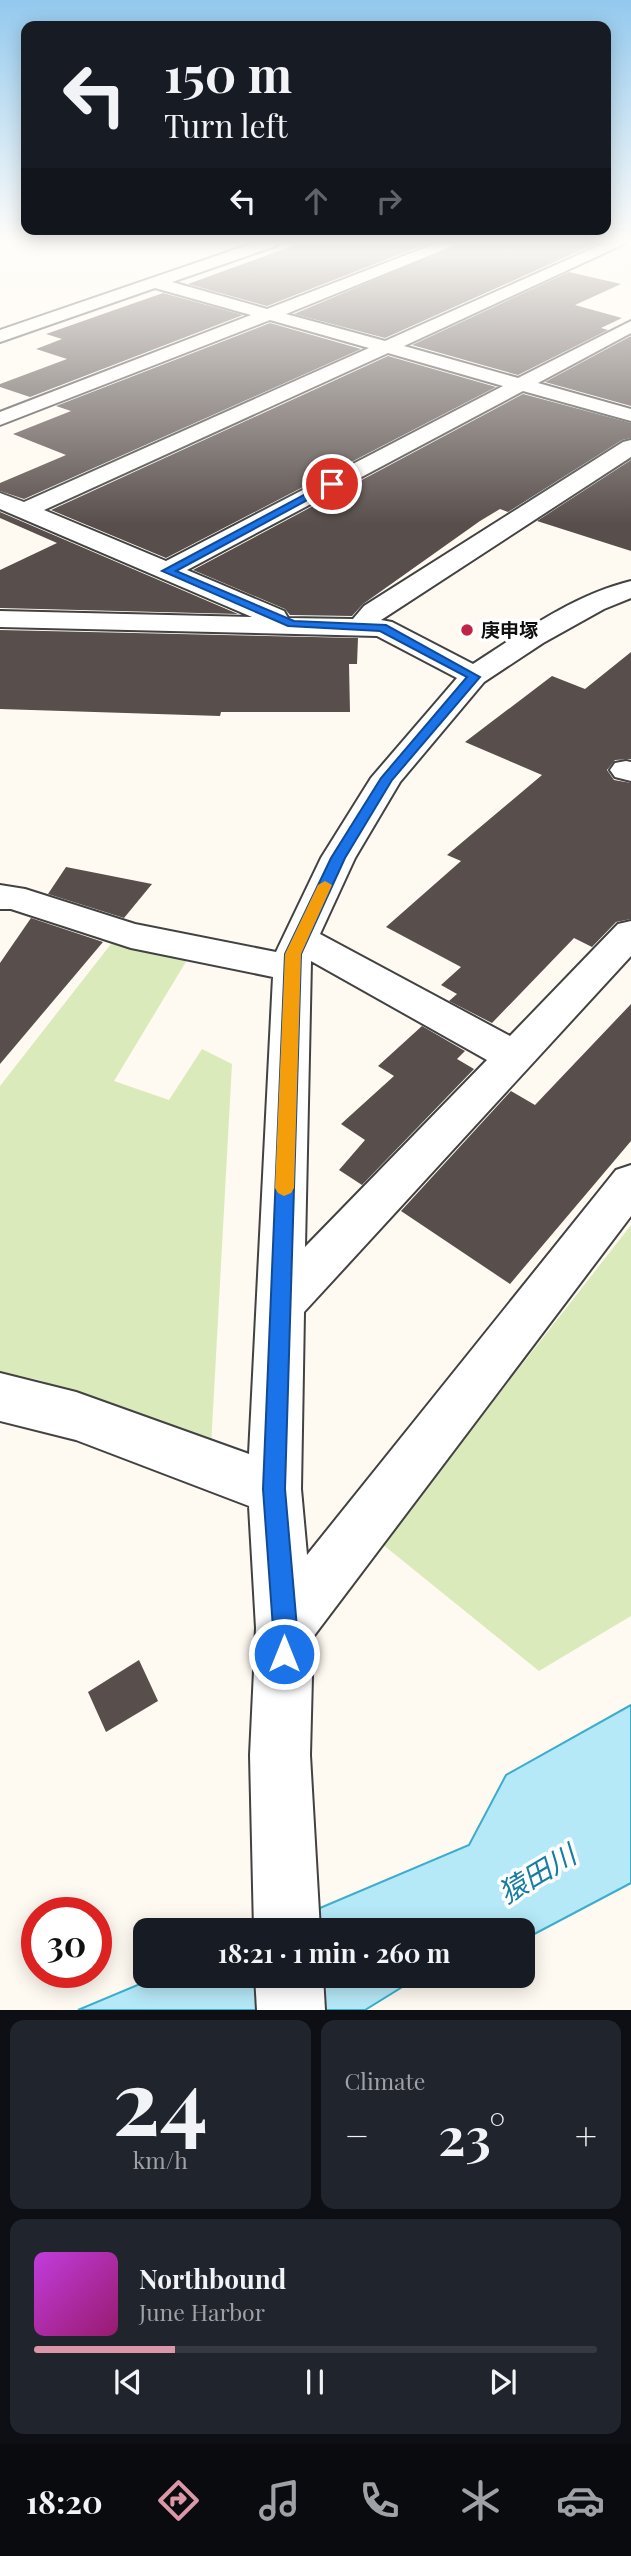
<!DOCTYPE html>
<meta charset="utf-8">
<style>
body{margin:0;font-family:"Playfair Display","Noto Sans JP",serif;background:#20242c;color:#f1f3f6;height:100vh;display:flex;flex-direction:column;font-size:26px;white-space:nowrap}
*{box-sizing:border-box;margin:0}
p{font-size:23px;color:#9ea1a6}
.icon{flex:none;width:38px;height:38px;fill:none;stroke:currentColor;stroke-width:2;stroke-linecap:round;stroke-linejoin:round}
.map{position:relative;height:2010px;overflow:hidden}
.sheet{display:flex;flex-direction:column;gap:10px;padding:10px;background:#0d0f14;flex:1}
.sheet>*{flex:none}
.banner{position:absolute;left:21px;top:21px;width:590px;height:214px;border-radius:14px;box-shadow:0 4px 18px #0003;background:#171b24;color:#f1f3f6;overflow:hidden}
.speed{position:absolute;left:21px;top:1897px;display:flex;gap:14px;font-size:35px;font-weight:700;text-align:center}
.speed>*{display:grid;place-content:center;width:91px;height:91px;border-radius:50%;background:#171b24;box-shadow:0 4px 18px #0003;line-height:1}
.speed .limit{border:10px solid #d22;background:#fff;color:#111}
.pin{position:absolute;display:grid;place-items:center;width:60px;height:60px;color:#fff;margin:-30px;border:4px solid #fff;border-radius:50%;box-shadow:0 2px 7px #0007}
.me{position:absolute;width:77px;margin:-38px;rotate:0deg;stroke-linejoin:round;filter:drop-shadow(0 0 5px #0008)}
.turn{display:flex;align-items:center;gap:24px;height:147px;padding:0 28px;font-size:32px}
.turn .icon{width:91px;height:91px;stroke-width:2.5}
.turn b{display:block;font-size:49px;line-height:60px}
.lanes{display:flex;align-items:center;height:66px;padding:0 28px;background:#0003;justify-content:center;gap:35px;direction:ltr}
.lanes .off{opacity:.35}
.big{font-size:52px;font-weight:700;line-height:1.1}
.sheet .widget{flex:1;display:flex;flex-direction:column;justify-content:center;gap:10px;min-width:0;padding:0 24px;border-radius:14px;background:#20242c}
.sheet .dial{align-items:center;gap:0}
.dial b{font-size:91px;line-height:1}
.song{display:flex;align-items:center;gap:21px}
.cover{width:84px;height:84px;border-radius:10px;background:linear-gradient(135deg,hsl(290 70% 55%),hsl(320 70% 35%))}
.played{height:7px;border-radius:4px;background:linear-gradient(90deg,#db96a7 25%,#363941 25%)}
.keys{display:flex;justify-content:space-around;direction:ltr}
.heat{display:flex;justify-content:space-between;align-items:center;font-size:38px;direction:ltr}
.sheet .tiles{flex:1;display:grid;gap:10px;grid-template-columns:1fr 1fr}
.widget:last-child{grid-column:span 2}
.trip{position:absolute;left:133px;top:1918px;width:402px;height:70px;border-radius:14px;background:#171b24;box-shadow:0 4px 18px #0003;font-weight:700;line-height:70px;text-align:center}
.dock{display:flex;height:112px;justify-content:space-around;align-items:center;background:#090b0e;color:#9ea1a6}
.dock .icon{width:49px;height:49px}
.dock .current{color:#db96a7}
.dock b{font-size:32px;color:#f1f3f6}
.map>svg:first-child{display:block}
.green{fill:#dbeaba}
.water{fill:#b5e9f7;stroke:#3badcf;stroke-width:2}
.building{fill:#584e4b}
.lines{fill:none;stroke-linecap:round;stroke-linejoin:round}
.street-casing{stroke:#424242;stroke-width:4}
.street{fill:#fff;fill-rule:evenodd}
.route{fill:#1a73e8;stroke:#114b97;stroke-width:2}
.slow{fill:#f59e0b}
.poi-dot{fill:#c12546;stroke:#fff;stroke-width:2.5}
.labels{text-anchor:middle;stroke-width:7;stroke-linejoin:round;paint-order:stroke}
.far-poi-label{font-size:19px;font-weight:bold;fill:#0f0f0f;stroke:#fff;text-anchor:start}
.near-water-label{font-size:28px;font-style:italic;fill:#167da3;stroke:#fff}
</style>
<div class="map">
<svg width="631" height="2010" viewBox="0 0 631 2010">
<rect width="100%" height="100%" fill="#fffaf1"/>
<g class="green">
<polygon points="111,944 187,960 114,1081 169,1100 202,1049 232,1064 211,1447 39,1380 0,1372 0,1086"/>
<polygon points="631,1225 631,1616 539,1671 382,1544"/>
</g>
<g class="water">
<polygon points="631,1705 631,1883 523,1940 523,1930 268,1930 469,1845 506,1775"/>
<polygon points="159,1976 420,1976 365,2010 78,2010"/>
</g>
<g class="building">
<polygon points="301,243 429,243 267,306 188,284"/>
<polygon points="462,243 597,243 385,338 294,314"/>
<polygon points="569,272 621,284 575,305 622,318 601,328 608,330 518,375 412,345"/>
<polygon points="163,293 243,315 30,397 0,387 0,384 67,359 36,349 62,339 46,334"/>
<polygon points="270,323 361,349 24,499 0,491 0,483 66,455 13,434 71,411 56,406"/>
<polygon points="631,336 631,406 545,382"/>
<polygon points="388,356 496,387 166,558 51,510"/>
<polygon points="523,394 631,423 631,438 622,440 508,512 500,509 480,521 363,604 352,616 290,615 285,609 193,570"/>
<polygon points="631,460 631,551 537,521"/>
<polygon points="0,512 238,614 0,608 0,570 57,543 0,518"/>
<polygon points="0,630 358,638 357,664 349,664 350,712 221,712 220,716 0,709"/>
<polygon points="631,652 631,759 615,760 607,770 614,780 631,783 631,919 616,922 592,947 574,938 492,1023 449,1001 457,994 441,985 461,967 386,927 461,861 447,855 542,775 465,742 552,676 585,689"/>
<polygon points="66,867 152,884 124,918 48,894"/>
<polygon points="31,918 103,942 0,1064 0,963"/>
<polygon points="631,1004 631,1141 510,1284 401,1211 511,1091 535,1105"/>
<polygon points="422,1026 465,1051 457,1059 474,1069 362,1185 339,1170 365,1140 341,1124 394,1076 378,1066"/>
<polygon points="139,1660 158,1701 106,1732 88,1692"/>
</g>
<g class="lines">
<g class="street-casing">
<g id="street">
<path d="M 254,243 L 278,243 L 276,246 L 172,282 L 267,309 L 437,243 L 460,243 L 286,314 L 385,341 L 605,243 L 626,243 L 404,346 L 518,378 L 631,321 L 631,333 L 538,383 L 631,409 L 631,421 L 523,391 L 187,570 L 284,611 L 288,618 L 353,619 L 364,606 L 623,442 L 631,440 L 631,457 L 381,620 L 392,622 L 473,664 C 522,632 574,595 631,581 L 631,598 L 604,609 L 543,643 L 484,682 L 400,782 L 355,858 L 320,934 L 510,1036 L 618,924 L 631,921 L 631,956 L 304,1312 L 301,1489 L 307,1555 L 616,1170 L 631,1165 L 631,1216 L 313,1637 L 310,1755 L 320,1930 L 254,1930 L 250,1755 L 256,1628 L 249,1506 L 76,1440 L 0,1421 L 0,1373 L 76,1392 L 249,1454 L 273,977 L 131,948 L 11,909 L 0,909 L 0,885 L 25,889 L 135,924 L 276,952 L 321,858 L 371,778 L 457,678 L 377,636 L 0,627 L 0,611 L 252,617 L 0,509 L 0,493 L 24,502 L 369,348 L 270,320 L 0,425 L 0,412 L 251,315 L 155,288 L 0,342 L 0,330 ZM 388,353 L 503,386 L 166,561 L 44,510 ZM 311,961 L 487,1060 L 305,1247 Z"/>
<polygon points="626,761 631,762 631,781 615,777 610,770 615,763"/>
<polygon points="255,1976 323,1976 325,2010 257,2010"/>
</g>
</g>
<use href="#street" class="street"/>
</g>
<linearGradient id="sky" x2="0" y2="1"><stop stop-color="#93c9ee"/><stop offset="0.46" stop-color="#fffdf9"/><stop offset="1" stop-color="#fffdf9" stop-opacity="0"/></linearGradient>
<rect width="631" height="525" fill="url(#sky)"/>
<polygon class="route" points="328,482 337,484 176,571 294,621 386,625 480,677 392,780 345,858 301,954 285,1489 297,1628 296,1654 292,1662 284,1666 275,1662 272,1654 273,1628 263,1489 285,954 331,858 381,778 467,677 380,631 288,626 162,571"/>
<polygon class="slow" points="325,881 332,885 301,954 294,1188 291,1193 284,1196 278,1193 275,1188 285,954 318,885"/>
<circle class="poi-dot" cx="467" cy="630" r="7"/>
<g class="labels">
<g class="far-poi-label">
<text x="481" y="637">庚申塚</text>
</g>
<g class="near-water-label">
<text transform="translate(537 1874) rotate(-31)" y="10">猿田川</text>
</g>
</g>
</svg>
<div class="speed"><div class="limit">30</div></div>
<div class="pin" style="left:332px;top:484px;background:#d93025"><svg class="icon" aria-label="arrive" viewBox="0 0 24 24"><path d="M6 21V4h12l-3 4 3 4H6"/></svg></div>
<svg class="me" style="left:284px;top:1654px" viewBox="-20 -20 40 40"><circle r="17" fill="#1a73e8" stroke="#fff" stroke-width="3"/><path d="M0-11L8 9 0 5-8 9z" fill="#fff"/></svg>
<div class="trip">18:21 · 1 min · 260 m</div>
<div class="banner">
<div class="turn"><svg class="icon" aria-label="left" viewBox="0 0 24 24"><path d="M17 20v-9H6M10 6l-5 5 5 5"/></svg><div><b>150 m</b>Turn left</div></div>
<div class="lanes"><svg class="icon" aria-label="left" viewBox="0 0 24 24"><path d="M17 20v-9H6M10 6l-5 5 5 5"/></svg><svg class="icon off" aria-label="ahead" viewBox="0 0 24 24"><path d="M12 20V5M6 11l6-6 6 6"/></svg><svg class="icon off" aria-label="right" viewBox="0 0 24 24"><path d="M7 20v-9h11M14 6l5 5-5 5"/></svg></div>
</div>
</div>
<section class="sheet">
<div class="tiles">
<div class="widget dial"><b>24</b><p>km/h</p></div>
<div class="widget"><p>Climate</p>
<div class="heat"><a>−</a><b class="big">23°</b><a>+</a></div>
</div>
<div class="widget">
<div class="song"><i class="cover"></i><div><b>Northbound</b><p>June Harbor</p></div></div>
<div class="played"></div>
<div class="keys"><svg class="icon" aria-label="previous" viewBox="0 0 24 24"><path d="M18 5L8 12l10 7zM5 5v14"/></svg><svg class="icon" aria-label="pause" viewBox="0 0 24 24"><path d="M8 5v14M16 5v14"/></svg><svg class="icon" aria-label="next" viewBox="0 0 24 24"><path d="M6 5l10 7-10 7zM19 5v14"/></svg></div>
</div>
</div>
</section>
<nav class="dock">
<b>18:20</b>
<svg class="icon current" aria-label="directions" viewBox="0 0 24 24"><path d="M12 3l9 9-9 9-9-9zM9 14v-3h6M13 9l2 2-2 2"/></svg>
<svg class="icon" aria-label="music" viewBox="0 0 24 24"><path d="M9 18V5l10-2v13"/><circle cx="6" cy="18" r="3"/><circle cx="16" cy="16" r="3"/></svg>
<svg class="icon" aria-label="phone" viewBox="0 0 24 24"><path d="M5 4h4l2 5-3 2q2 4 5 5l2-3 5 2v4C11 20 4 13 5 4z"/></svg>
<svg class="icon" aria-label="climate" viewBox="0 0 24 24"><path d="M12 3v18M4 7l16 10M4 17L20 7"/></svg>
<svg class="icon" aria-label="car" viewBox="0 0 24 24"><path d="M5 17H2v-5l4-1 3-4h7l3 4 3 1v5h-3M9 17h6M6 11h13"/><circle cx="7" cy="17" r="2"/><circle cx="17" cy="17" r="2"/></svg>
</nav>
